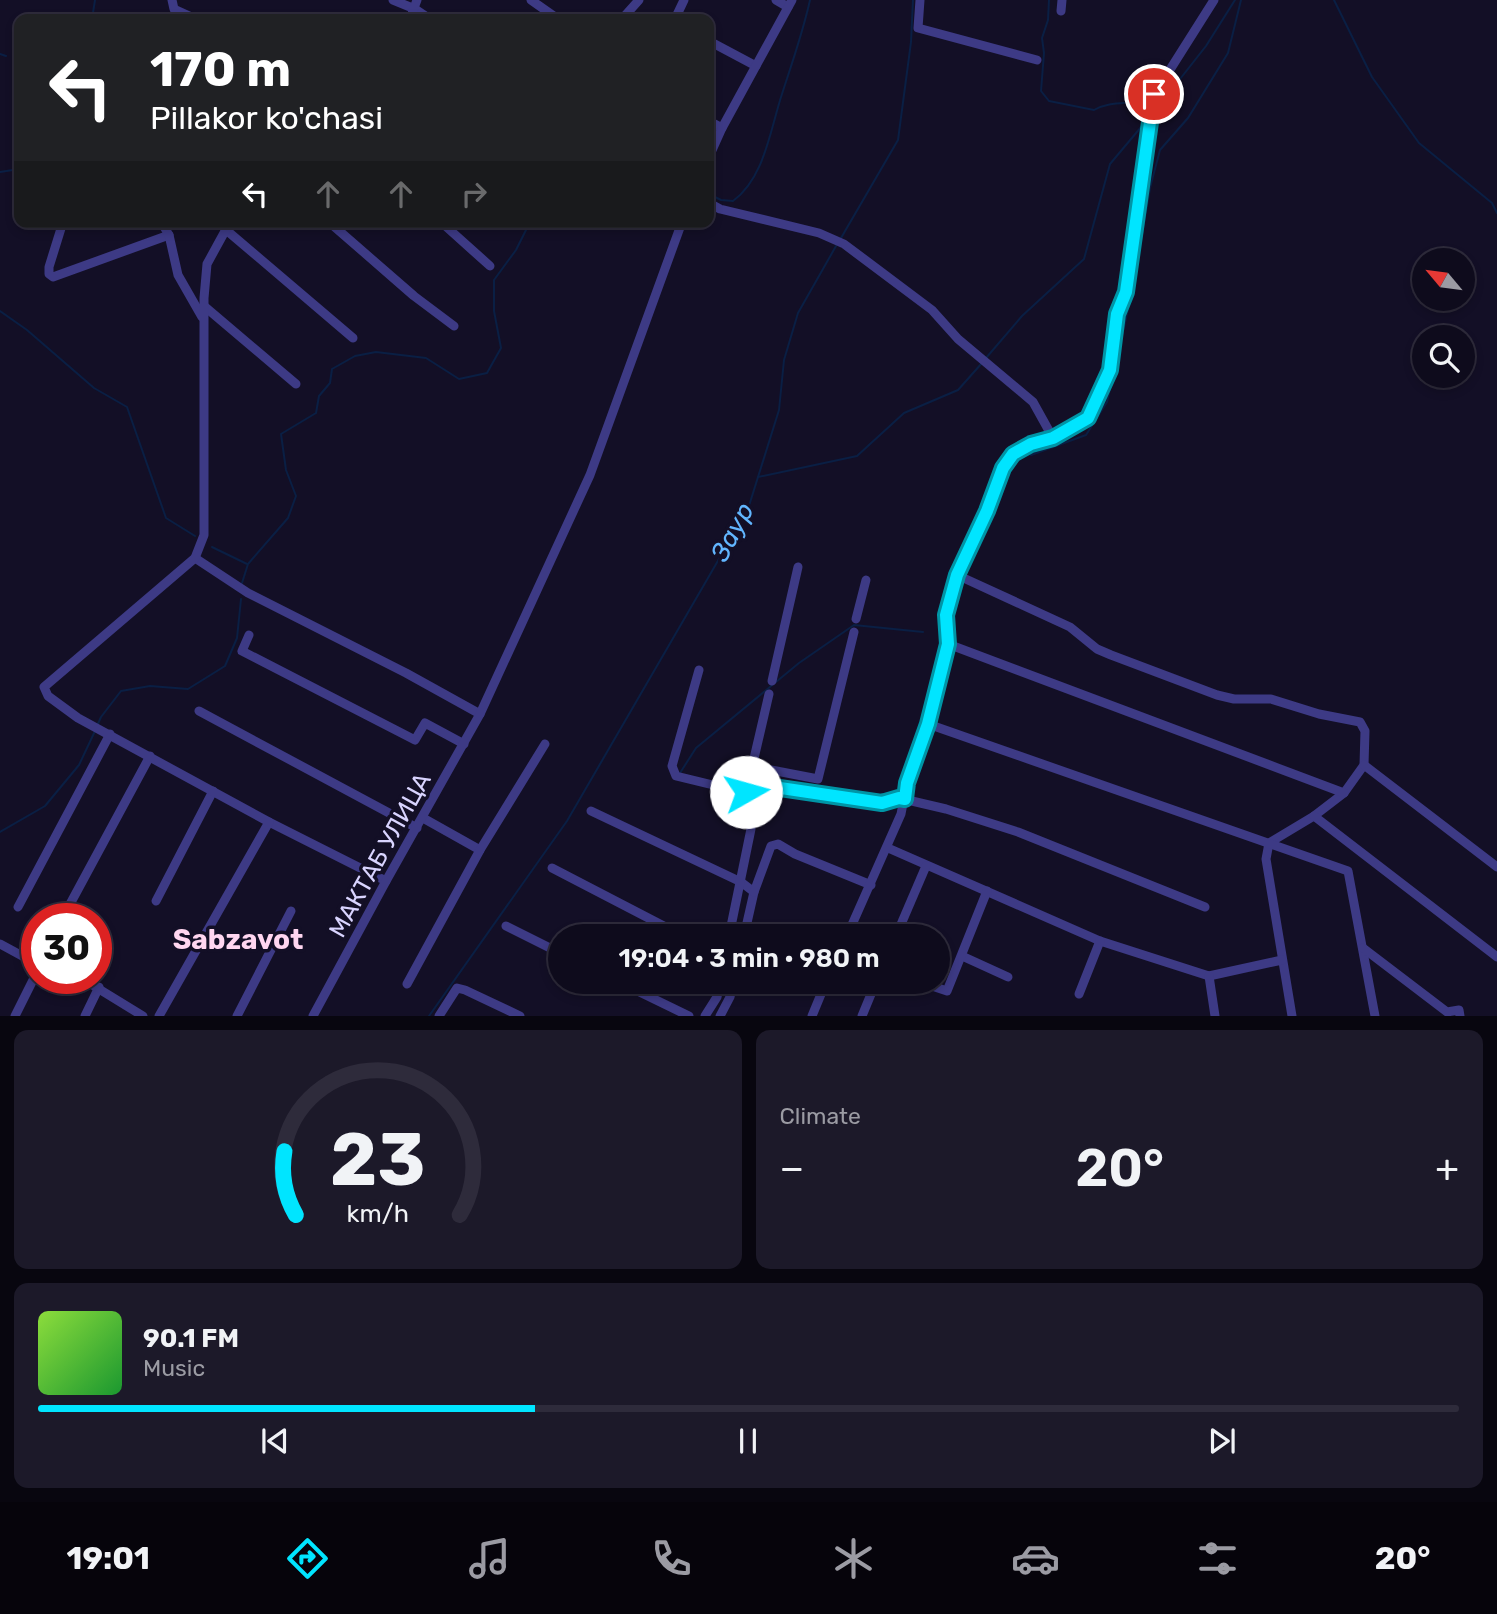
<!DOCTYPE html>
<meta charset="utf-8">
<style>
body{margin:0;font-family:Rubik,sans-serif;background:#1c1929;color:#f1f3f6;height:100vh;display:flex;flex-direction:column;font-size:26px;white-space:nowrap}
*{box-sizing:border-box;margin:0}
p{font-size:23px;color:#9b9ba3}
.icon{flex:none;width:38px;height:38px;fill:none;stroke:currentColor;stroke-width:2;stroke-linecap:round;stroke-linejoin:round}
.map{position:relative;height:1016px;overflow:hidden}
.side{display:flex;flex-direction:column;gap:14px;padding:14px;background:#08060f;flex:1}
.side>*{flex:none}
.top-card{position:absolute;left:14px;top:14px;width:700px;height:214px;border-radius:14px;box-shadow:0 4px 10px #0003,0 0 0 2px #2e2b3b;background:#202124;color:#fff;overflow:hidden}
.needle{width:46px;rotate:299deg}
.controls{position:absolute;left:1412px;top:248px;display:grid;gap:14px}
.controls a{display:grid;place-items:center;width:63px;height:63px;border-radius:50%;background:#0e0b1c;box-shadow:0 4px 10px #0003,0 0 0 2px #2e2b3b;font-size:35px}
.speed{position:absolute;left:21px;top:903px;display:flex;gap:14px;font-size:35px;font-weight:700;text-align:center}
.speed>*{display:grid;place-content:center;width:91px;height:91px;border-radius:50%;background:#0e0b1c;box-shadow:0 4px 10px #0003,0 0 0 2px #2e2b3b;line-height:1}
.speed .limit{border:10px solid #d22;background:#fff;color:#111}
.pin{position:absolute;display:grid;place-items:center;width:60px;height:60px;color:#fff;margin:-30px;border:4px solid #fff;border-radius:50%;box-shadow:0 2px 7px #0007}
.me{position:absolute;width:77px;margin:-38px;rotate:83deg;stroke-linejoin:round;filter:drop-shadow(0 0 5px #0008)}
.turn{display:flex;align-items:center;gap:24px;height:147px;padding:0 21px;font-size:32px}
.turn .icon{width:91px;height:91px;stroke-width:2.5}
.turn b{display:block;font-size:49px;line-height:60px}
.lanes{display:flex;align-items:center;height:66px;padding:0 21px;background:#0003;justify-content:center;gap:35px;direction:ltr}
.lanes .off{opacity:.35}
.big{font-size:52px;font-weight:600;line-height:1.1}
.side .card{flex:1;display:flex;flex-direction:column;justify-content:center;gap:10px;min-width:0;padding:0 24px;border-radius:14px;background:#1c1929}
.side .dial{align-items:center;gap:0}
.dial svg{height:182px;overflow:visible;fill:none;stroke:#2e2b3b;stroke-width:7;stroke-linecap:round;text-anchor:middle}
.dial text{fill:#f1f3f6;stroke:none}
.song{display:flex;align-items:center;gap:21px}
.cover{width:84px;height:84px;border-radius:10px;background:linear-gradient(135deg,hsl(90 70% 55%),hsl(130 70% 35%))}
.played{height:7px;border-radius:4px;background:linear-gradient(90deg,#00e5ff 35%,#2e2b3b 35%)}
.keys{display:flex;justify-content:space-around;direction:ltr}
.heat{display:flex;justify-content:space-between;align-items:center;font-size:38px;direction:ltr}
.side .tiles{flex:1;display:grid;gap:14px;grid-template-columns:1fr 1fr}
.card:last-child{grid-column:span 2}
.trip{position:absolute;left:548px;top:924px;width:402px;height:70px;border-radius:35px;background:#0e0b1c;box-shadow:0 4px 10px #0003,0 0 0 2px #2e2b3b;font-weight:600;line-height:70px;text-align:center}
.dock{display:flex;height:112px;justify-content:space-around;align-items:center;background:#06040b;color:#9b9ba3}
.dock .icon{width:49px;height:49px}
.dock .current{color:#00e5ff}
.dock b{font-size:32px;color:#f1f3f6}
.map>svg:first-child{display:block}
.lines{fill:none;stroke-linecap:round;stroke-linejoin:round}
.stream{stroke:#0a1f44;stroke-width:2}
.minor{stroke:#3d3a85;stroke-width:9}
.route-casing{stroke:#0095a6;stroke-width:18}
.route{stroke:#00e5ff;stroke-width:12}
.labels{text-anchor:middle;stroke-width:7;stroke-linejoin:round;paint-order:stroke}
.street-label{font-size:24px;fill:#d9d4ff;stroke:#130f26}
.water-label{font-size:26px;font-style:italic;fill:#62b6ff;stroke:#130f26}
.quarter-label{font-size:28px;font-weight:bold;fill:#ffd6f0;stroke:#130f26}
</style>
<div class="map">
<svg width="1497" height="1016" viewBox="0 0 1497 1016">
<rect width="100%" height="100%" fill="#130f26"/>
<g class="lines">
<g class="stream">
<path d="M 1049,0 L 1048,20 L 1042,38 L 1044,53 L 1041,91 L 1049,101 L 1094,110 C 1111,100 1131,105 1149,99"/>
<polyline points="1334,0 1372,77 1419,143 1492,203 1497,213"/>
<polyline points="92,19 95,0"/>
<polyline points="0,54 6,56"/>
<polyline points="1158,107 1206,46 1235,0"/>
<polyline points="0,172 19,169"/>
<path d="M 709,194 L 721,200 L 733,201 C 765,177 770,130 782,94 C 792,63 803,32 810,0"/>
<polyline points="841,238 898,140 911,42 913,0"/>
<polyline points="0,311 27,330 94,388 127,407 166,518 195,536"/>
<polyline points="986,358 1022,316 1084,259 1110,164 1147,120"/>
<polyline points="1031,455 1086,435 1107,402 1133,287 1150,188 1160,150 1188,118 1228,53 1241,0"/>
<polyline points="758,477 857,456 904,413 958,390 982,363"/>
<polyline points="212,547 247,564"/>
<polyline points="242,583 248,564 288,518 296,496 286,470 281,434 316,413 319,396 330,383 332,369 355,356 376,352 426,358 459,379 487,373 501,348 494,311 494,280 516,250 530,222"/>
<polyline points="97,726 101,717 121,691 150,686 188,689 225,666 237,638 241,599"/>
<polyline points="680,773 696,748 799,663 854,625 923,632"/>
<polyline points="0,832 45,806 79,765 95,731"/>
<polyline points="429,1016 567,821 748,509 779,410 784,360 798,313 836,246"/>
</g>
<g class="minor">
<polyline points="172,0 174,9 196,19"/>
<polyline points="393,0 415,9 430,19"/>
<polyline points="531,0 558,19"/>
<polyline points="776,0 788,7"/>
<polyline points="920,0 918,28 1037,60"/>
<polyline points="1061,11 1062,0"/>
<polyline points="410,19 417,0"/>
<polyline points="622,19 639,0"/>
<polyline points="675,19 684,0"/>
<polyline points="709,41 756,66"/>
<polyline points="709,121 722,128"/>
<polyline points="709,157 722,128 792,0"/>
<polyline points="709,203 720,209 819,233 844,244 932,310 958,339 1033,402 1053,438"/>
<polyline points="63,222 49,267 49,274 53,277 169,235"/>
<polyline points="161,222 169,235 178,275 202,317"/>
<polyline points="329,222 414,296 454,326"/>
<polyline points="441,222 490,266"/>
<polyline points="225,229 353,338"/>
<polyline points="204,306 296,384"/>
<polyline points="195,558 248,593 406,673 480,714"/>
<polyline points="957,575 1070,627 1097,649 1111,655 1217,695 1234,699 1271,699 1319,714 1360,722 1365,731 1364,765 1344,793 1314,816 1269,843 1266,859 1292,1016"/>
<polyline points="856,619 866,580"/>
<polyline points="249,635 242,651 415,740 425,723 464,744"/>
<polyline points="948,644 1344,793"/>
<polyline points="699,670 672,766 676,776 742,792 752,790 760,785 752,767 769,694"/>
<polyline points="772,681 798,567"/>
<polyline points="199,711 417,828"/>
<polyline points="928,724 1348,871 1375,1016"/>
<polyline points="1364,765 1497,867"/>
<polyline points="754,775 766,769 818,779 854,632"/>
<polyline points="760,785 882,803 899,798 946,809 1018,832 1205,907"/>
<polyline points="591,811 741,882 754,892 744,936"/>
<polyline points="1314,816 1497,957"/>
<polyline points="423,818 480,850"/>
<polyline points="269,822 386,881"/>
<polyline points="888,848 1100,941 1209,976 1282,960"/>
<polyline points="552,868 683,936"/>
<polyline points="754,892 771,846 778,844 795,854 871,885"/>
<polyline points="156,901 213,791"/>
<polyline points="18,907 110,734"/>
<polyline points="62,919 150,756"/>
<polyline points="506,926 560,953"/>
<polyline points="729,936 751,829"/>
<polyline points="847,936 901,814 907,783 928,724 948,644 946,615 957,575 987,511 1003,469 1013,454 1031,444 1053,438 1088,418 1092,413 1109,370 1117,314 1126,292 1154,95 1214,0"/>
<polyline points="896,936 926,866"/>
<polyline points="0,944 37,964"/>
<polyline points="1363,948 1447,1012 1459,1010 1460,1016"/>
<polyline points="962,956 1008,977"/>
<polyline points="1209,976 1215,1016"/>
<polyline points="81,978 143,1016"/>
<polyline points="619,982 689,1016"/>
<polyline points="858,982 873,990"/>
<polyline points="920,982 947,991 987,891"/>
<polyline points="407,984 480,850 545,744"/>
<polyline points="1079,994 1100,941"/>
<polyline points="15,1016 37,972"/>
<polyline points="85,1016 99,987"/>
<polyline points="159,1016 269,822 78,718 48,696 44,687 195,558 204,535 204,298 207,264 230,222"/>
<polyline points="237,1016 291,911"/>
<polyline points="313,1016 386,881 480,714 590,475 682,222"/>
<polyline points="439,1016 457,988 465,990 520,1016"/>
<polyline points="705,1016 717,997 720,982"/>
<polyline points="720,1016 730,997 733,982"/>
<polyline points="812,1016 826,982"/>
<polyline points="862,1016 876,982"/>
</g>
</g>
<g class="lines">
<g class="route-casing">
<polyline id="route" points="746,792 760,785 882,803 899,798 905,799 907,783 928,724 948,644 946,615 957,575 987,511 1003,468 1013,454 1031,444 1053,438 1088,418 1110,370 1117,314 1126,292 1154,94"/>
</g>
<use href="#route" class="route"/>
</g>
<g class="labels">
<g class="street-label">
<text transform="translate(380 855) rotate(-61)" y="8">МАКТАБ УЛИЦА</text>
</g>
<g class="water-label">
<text transform="translate(732 532) rotate(-62)" y="9">Заур</text>
</g>
<g class="quarter-label">
<text x="238" y="949">Sabzavot</text>
</g>
</g>
</svg>
<div class="controls">
<a><svg class="needle" viewBox="-14 -14 28 28"><path d="M0-13l5 13h-10z" fill="#e53935"/><path d="M0 13l5-13h-10z" fill="#9b9ba3"/></svg></a>
<a><svg class="icon" aria-label="search" viewBox="0 0 24 24"><circle cx="10" cy="10" r="6"/><path d="M15 15l6 6"/></svg></a>
</div>
<div class="speed"><div class="limit">30</div></div>
<div class="pin" style="left:1154px;top:94px;background:#d93025"><svg class="icon" aria-label="arrive" viewBox="0 0 24 24"><path d="M6 21V4h12l-3 4 3 4H6"/></svg></div>
<svg class="me" style="left:746px;top:792px" viewBox="-20 -20 40 40"><circle r="19" fill="#fff"/><path d="M0-13L10 11 0 6-10 11z" fill="#00e5ff"/></svg>
<div class="trip">19:04 · 3 min · 980 m</div>
<div class="top-card">
<div class="turn"><svg class="icon" aria-label="left" viewBox="0 0 24 24"><path d="M17 20v-9H6M10 6l-5 5 5 5"/></svg><div><b>170 m</b>Pillakor ko'chasi</div></div>
<div class="lanes"><svg class="icon" aria-label="left" viewBox="0 0 24 24"><path d="M17 20v-9H6M10 6l-5 5 5 5"/></svg><svg class="icon off" aria-label="ahead" viewBox="0 0 24 24"><path d="M12 20V5M6 11l6-6 6 6"/></svg><svg class="icon off" aria-label="ahead" viewBox="0 0 24 24"><path d="M12 20V5M6 11l6-6 6 6"/></svg><svg class="icon off" aria-label="right" viewBox="0 0 24 24"><path d="M7 20v-9h11M14 6l5 5-5 5"/></svg></div>
</div>
</div>
<section class="side">
<div class="tiles">
<div class="card dial"><svg viewBox="0 0 100 80">
<path d="M14 69A42 42 0 1 1 86 69"/>
<path d="M14 69A42 42 0 0 1 9 41" stroke="#00e5ff"/>
<text x="50" y="56" font-size="32" font-weight="700">23</text>
<text x="50" y="72" font-size="11">km/h</text>
</svg></div>
<div class="card"><p>Climate</p>
<div class="heat"><a>−</a><b class="big">20°</b><a>+</a></div>
</div>
<div class="card">
<div class="song"><i class="cover"></i><div><b>90.1 FM</b><p>Music</p></div></div>
<div class="played"></div>
<div class="keys"><svg class="icon" aria-label="previous" viewBox="0 0 24 24"><path d="M18 5L8 12l10 7zM5 5v14"/></svg><svg class="icon" aria-label="pause" viewBox="0 0 24 24"><path d="M8 5v14M16 5v14"/></svg><svg class="icon" aria-label="next" viewBox="0 0 24 24"><path d="M6 5l10 7-10 7zM19 5v14"/></svg></div>
</div>
</div>
</section>
<nav class="dock">
<b>19:01</b>
<svg class="icon current" aria-label="directions" viewBox="0 0 24 24"><path d="M12 3l9 9-9 9-9-9zM9 14v-3h6M13 9l2 2-2 2"/></svg>
<svg class="icon" aria-label="music" viewBox="0 0 24 24"><path d="M9 18V5l10-2v13"/><circle cx="6" cy="18" r="3"/><circle cx="16" cy="16" r="3"/></svg>
<svg class="icon" aria-label="phone" viewBox="0 0 24 24"><path d="M5 4h4l2 5-3 2q2 4 5 5l2-3 5 2v4C11 20 4 13 5 4z"/></svg>
<svg class="icon" aria-label="climate" viewBox="0 0 24 24"><path d="M12 3v18M4 7l16 10M4 17L20 7"/></svg>
<svg class="icon" aria-label="car" viewBox="0 0 24 24"><path d="M5 17H2v-5l4-1 3-4h7l3 4 3 1v5h-3M9 17h6M6 11h13"/><circle cx="7" cy="17" r="2"/><circle cx="17" cy="17" r="2"/></svg>
<svg class="icon" aria-label="filters" viewBox="0 0 24 24"><path d="M4 7h16M4 17h16"/><circle cx="9" cy="7" r="2"/><circle cx="15" cy="17" r="2"/></svg>
<b>20°</b>
</nav>
